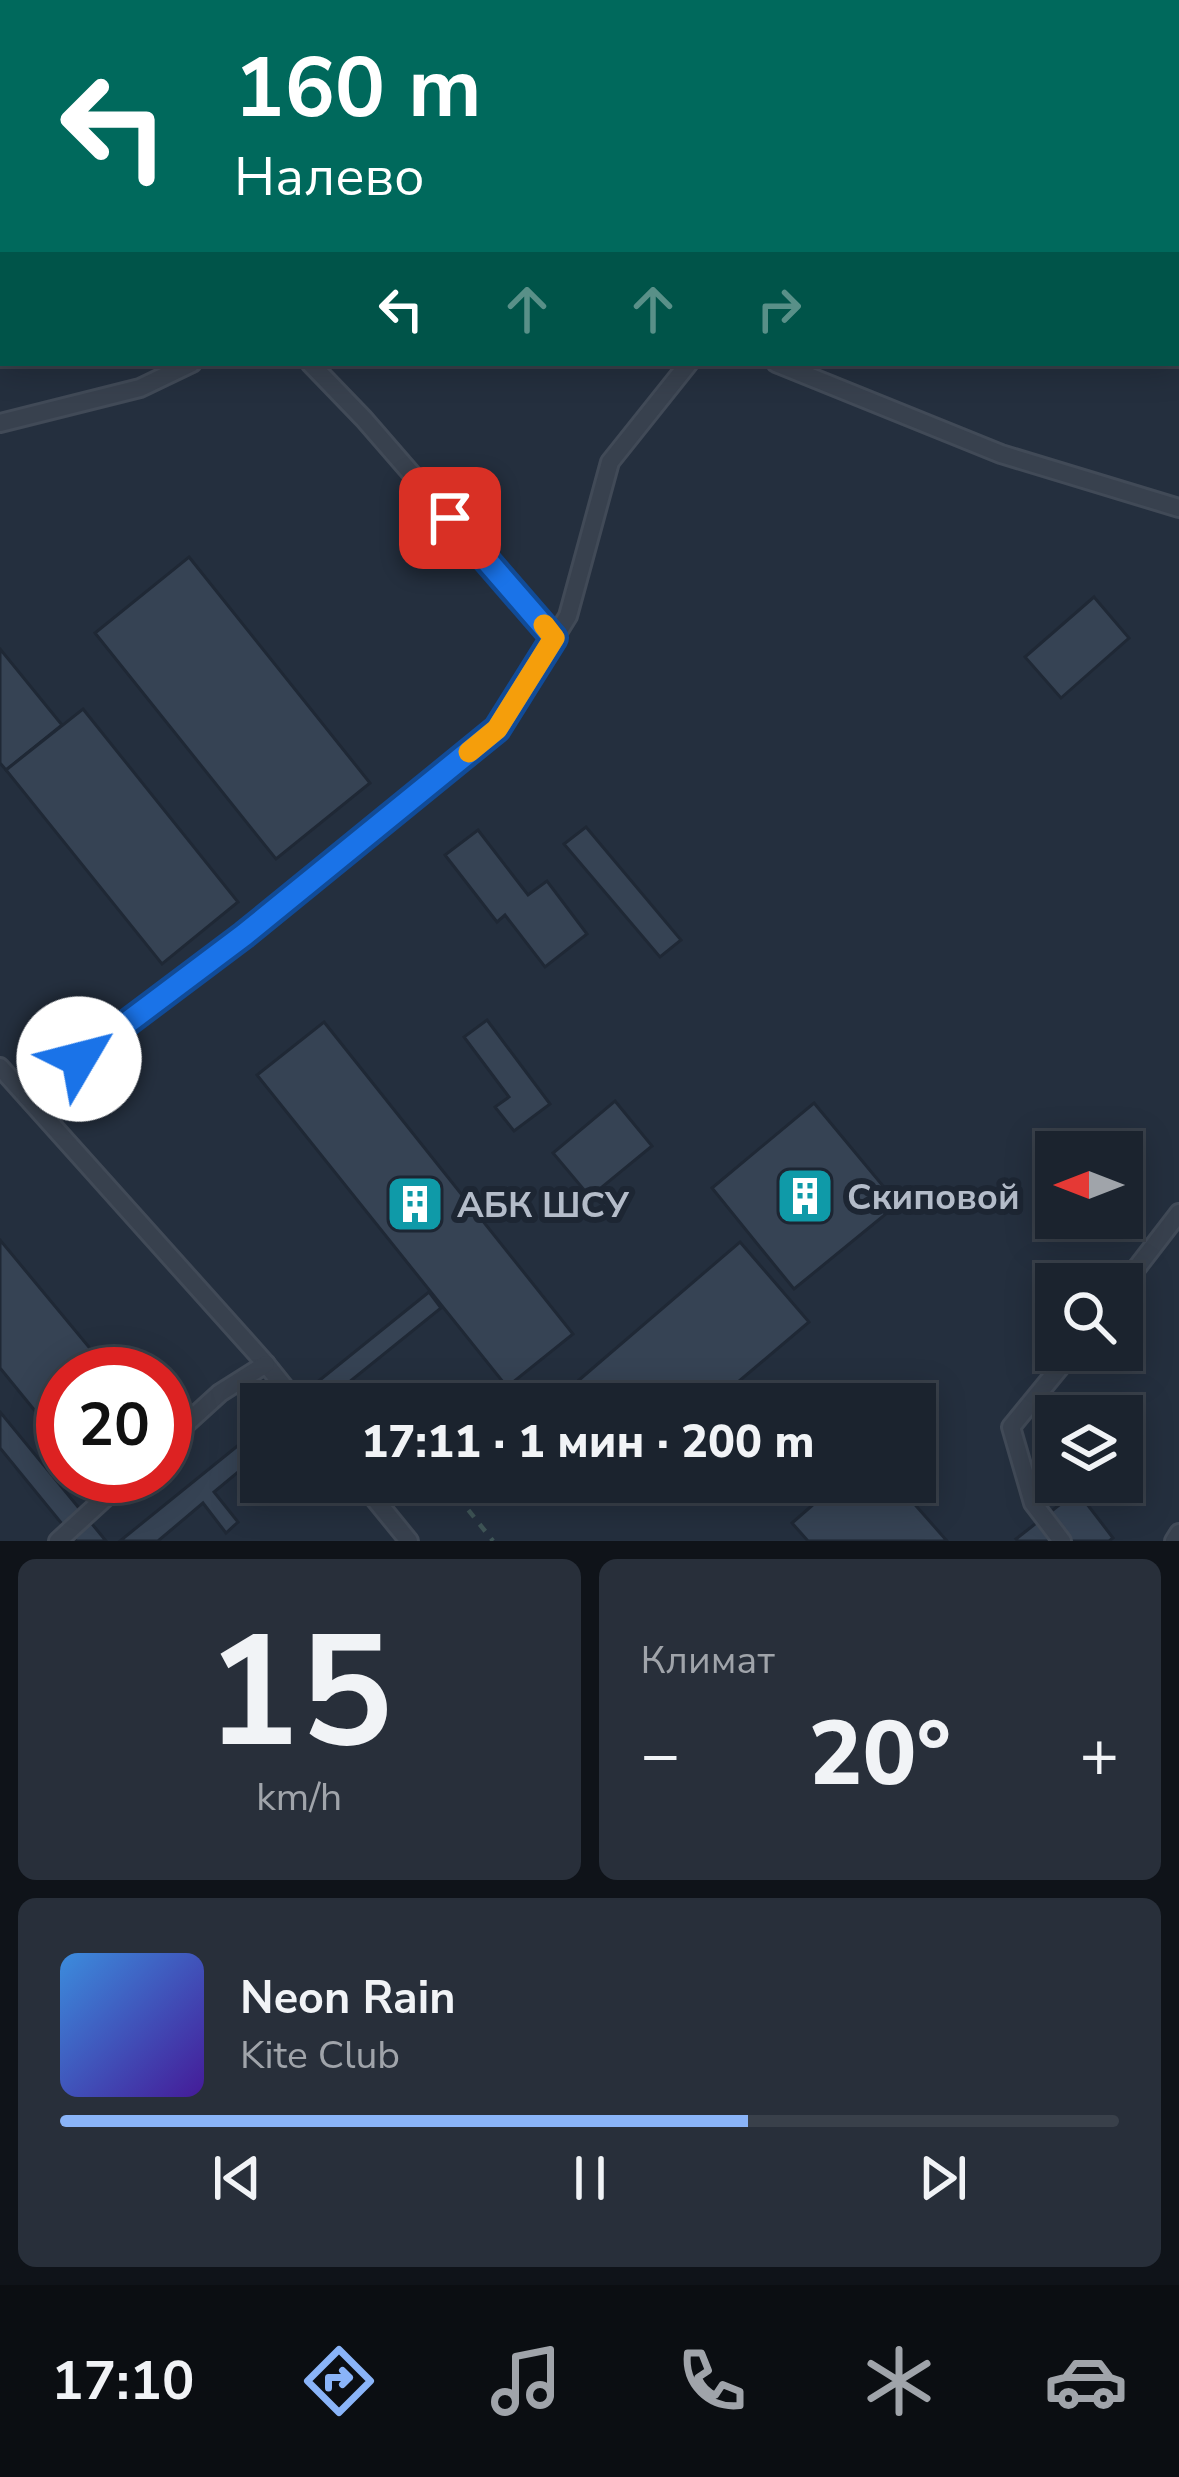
<!DOCTYPE html>
<html lang="ru">
<meta charset="utf-8">
<style>
body{margin:0;font-family:"Nunito Sans",sans-serif;background:#282f3a;color:#f1f3f6;height:100vh;display:flex;flex-direction:column;font-size:45px;white-space:nowrap}
*{box-sizing:border-box;margin:0}
p{font-size:39px;color:#a0a4aa}
.icon{flex:none;width:66px;height:66px;fill:none;stroke:currentColor;stroke-width:2;stroke-linecap:round;stroke-linejoin:round}
.map{position:relative;height:1541px;overflow:hidden}
.panel{display:flex;flex-direction:column;gap:18px;padding:18px;background:#0f1319;flex:1}
.panel>*{flex:none}
.hud{position:absolute;left:0px;top:0px;width:1179px;height:366px;box-shadow:0 6px 30px #0003,0 0 0 3px #39404a;background:#00695c;color:#fff;overflow:hidden}
.needle{width:78px;rotate:270deg}
.buttons{position:absolute;left:1035px;top:1131px;display:grid;gap:24px}
.buttons a{display:grid;place-items:center;width:108px;height:108px;border-radius:0px;background:#1b232e;box-shadow:0 6px 30px #0003,0 0 0 3px #39404a;font-size:60px}
.speed{position:absolute;left:36px;top:1347px;display:flex;gap:24px;font-size:60px;font-weight:700;text-align:center}
.speed>*{display:grid;place-content:center;width:156px;height:156px;border-radius:50%;background:#1b232e;box-shadow:0 6px 30px #0003,0 0 0 3px #39404a;line-height:1}
.speed .limit{border:18px solid #d22;background:#fff;color:#111}
.pin{position:absolute;display:grid;place-items:center;width:102px;height:102px;color:#fff;margin:-51px;border-radius:24px;box-shadow:0 6px 18px #0006}
.me{position:absolute;width:132px;margin:-66px;rotate:53deg;stroke-linejoin:round;filter:drop-shadow(0 0 9px #0008)}
.turn{display:flex;align-items:center;gap:42px;height:252px;padding:0 36px;font-size:54px}
.turn .icon{width:156px;height:156px;stroke-width:2.5}
.turn b{display:block;font-size:84px;line-height:102px}
.lanes{display:flex;align-items:center;height:114px;padding:0 36px;background:#0003;justify-content:center;gap:60px;direction:ltr}
.lanes .off{opacity:.35}
.big{font-size:90px;font-weight:800;line-height:1.1}
.panel .card{flex:1;display:flex;flex-direction:column;justify-content:center;gap:18px;min-width:0;padding:0 42px;border-radius:18px;background:#282f3a}
.panel .dial{align-items:center;gap:0}
.dial b{font-size:156px;line-height:1}
.song{display:flex;align-items:center;gap:36px}
.cover{width:144px;height:144px;border-radius:18px;background:linear-gradient(135deg,hsl(210 70% 55%),hsl(260 70% 35%))}
.played{height:12px;border-radius:6px;background:linear-gradient(90deg,#8ab4f8 65%,#39404a 65%)}
.keys{display:flex;justify-content:space-around;direction:ltr}
.heat{display:flex;justify-content:space-between;align-items:center;font-size:66px;direction:ltr}
.panel .tiles{flex:1;display:grid;gap:18px;grid-template-columns:1fr 1fr}
.card:last-child{grid-column:span 2}
.trip{position:absolute;left:240px;top:1383px;width:696px;height:120px;border-radius:0px;background:#1b232e;box-shadow:0 6px 30px #0003,0 0 0 3px #39404a;font-weight:800;line-height:120px;text-align:center}
.tabs{display:flex;height:192px;justify-content:space-around;align-items:center;background:#0b0e12;color:#a0a4aa}
.tabs .icon{width:84px;height:84px}
.tabs .selected{color:#8ab4f8}
.tabs b{font-size:54px;color:#f1f3f6}
.map>svg:first-child{display:block}
.building{fill:#364354;stroke:#1f2835;stroke-width:3}
.lines{fill:none;stroke-linecap:round;stroke-linejoin:round}
.service-casing{stroke:#414a57;stroke-width:22}
.path{stroke:#3f5557;stroke-width:4.5;stroke-dasharray:9 9;stroke-linecap:butt}
.service{stroke:#38414e;stroke-width:16}
.route-casing{stroke:#114b97;stroke-width:30}
.route{stroke:#1a73e8;stroke-width:21}
.slow{stroke:#f59e0b;stroke-width:21}
.labels{text-anchor:middle;stroke-width:12;stroke-linejoin:round;paint-order:stroke}
.poi-label{font-size:36px;font-weight:bold;fill:#b4bcc9;stroke:#1d2633;text-anchor:start}
</style>
<div class="map">
<svg width="1179" height="1541" viewBox="0 0 1179 1541">
<rect width="100%" height="100%" fill="#242f3e"/>
<g class="building">
<polygon points="189,557 370,783 276,859 95,633"/>
<polygon points="1094,597 1129,638 1061,698 1025,657"/>
<polygon points="0,649 62,725 6,770 0,763"/>
<polygon points="83,709 238,902 162,964 6,770"/>
<polygon points="586,827 681,940 660,957 564,844"/>
<polygon points="478,830 528,895 547,881 587,934 545,967 505,915 497,922 445,855"/>
<polygon points="487,1020 550,1104 514,1131 495,1107 509,1097 464,1037"/>
<polygon points="324,1022 573,1334 507,1387 257,1075"/>
<polygon points="615,1101 652,1146 590,1197 553,1153"/>
<polygon points="814,1103 898,1204 794,1289 712,1188"/>
<polygon points="0,1240 103,1364 91,1374 63,1374 63,1397 40,1417 0,1368"/>
<polygon points="740,1242 809,1322 712,1404 599,1404 579,1380"/>
<polygon points="429,1292 441,1308 322,1404 290,1404"/>
<polygon points="0,1412 106,1541 76,1541 0,1448"/>
<polygon points="261,1427 261,1453 214,1492 238,1522 226,1533 203,1503 158,1541 120,1541"/>
<polygon points="839,1482 895,1482 947,1541 808,1541 792,1523"/>
<polygon points="1077,1491 1113,1538 1109,1541 1018,1541 1016,1539"/>
</g>
<g class="lines">
<g class="service-casing">
<g id="service">
<polyline points="310,363 364,419 554,638"/>
<polyline points="776,363 1001,454 1179,508"/>
<polyline points="0,423 140,388 192,363"/>
<polyline points="0,1067 266,1364 298,1404"/>
<polyline points="27,1097 245,935 498,729 568,616 610,462 689,363"/>
<polyline points="1122,1287 1179,1213"/>
<polyline points="165,1443 220,1393 266,1364"/>
<polyline points="361,1482 409,1541"/>
<polyline points="58,1541 129,1476"/>
<polyline points="1062,1541 1033,1503 1011,1427 1074,1350"/>
<polyline points="1174,1541 1179,1533"/>
</g>
</g>
<g class="path">
<polyline points="377,1396 383,1404"/>
<polyline points="446,1482 493,1541"/>
</g>
<use href="#service" class="service"/>
</g>
<g class="lines">
<g class="route-casing">
<polyline id="route" points="79,1059 244,935 497,729 554,638 450,518"/>
</g>
<use href="#route" class="route"/>
<polyline class="slow" points="469,752 497,729 554,638 544,625"/>
</g>
<defs>
<g id="building-square" transform="scale(3)"><rect x="-9" y="-9" width="18" height="18" rx="4" fill="#0f9aa8" stroke="#1d2633"/><path d="M-4-6H4V6H1V3H-1V6H-4ZM-2.5-4.3h1.7v1.8h-1.7ZM.8-4.3h1.7v1.8H.8ZM-2.5-1h1.7V.8h-1.7ZM.8-1h1.7V.8H.8Z" fill="#fff"/></g>
</defs>
<g fill-rule="evenodd">
<use href="#building-square" x="805" y="1196"/>
<use href="#building-square" x="415" y="1204"/>
</g>
<g class="labels">
<g class="poi-label">
<text x="847" y="1209">Скиповой</text>
<text x="457" y="1217">АБК ШСУ</text>
</g>
</g>
</svg>
<div class="buttons">
<a><svg class="needle" viewBox="-14 -14 28 28"><path d="M0-13l5 13h-10z" fill="#e53935"/><path d="M0 13l5-13h-10z" fill="#a0a4aa"/></svg></a>
<a><svg class="icon" aria-label="search" viewBox="0 0 24 24"><circle cx="10" cy="10" r="6"/><path d="M15 15l6 6"/></svg></a>
<a><svg class="icon" aria-label="layers" viewBox="0 0 24 24"><path d="M12 4l9 5-9 5-9-5zM3 14l9 5 9-5"/></svg></a>
</div>
<div class="speed"><div class="limit">20</div></div>
<div class="pin" style="left:450px;top:518px;background:#d93025"><svg class="icon" aria-label="arrive" viewBox="0 0 24 24"><path d="M6 21V4h12l-3 4 3 4H6"/></svg></div>
<svg class="me" style="left:79px;top:1059px" viewBox="-20 -20 40 40"><circle r="19" fill="#fff"/><path d="M0-13L10 11 0 6-10 11z" fill="#1a73e8"/></svg>
<div class="trip">17:11 · 1 мин · 200 m</div>
<div class="hud">
<div class="turn"><svg class="icon" aria-label="left" viewBox="0 0 24 24"><path d="M17 20v-9H6M10 6l-5 5 5 5"/></svg><div><b>160 m</b>Налево</div></div>
<div class="lanes"><svg class="icon" aria-label="left" viewBox="0 0 24 24"><path d="M17 20v-9H6M10 6l-5 5 5 5"/></svg><svg class="icon off" aria-label="ahead" viewBox="0 0 24 24"><path d="M12 20V5M6 11l6-6 6 6"/></svg><svg class="icon off" aria-label="ahead" viewBox="0 0 24 24"><path d="M12 20V5M6 11l6-6 6 6"/></svg><svg class="icon off" aria-label="right" viewBox="0 0 24 24"><path d="M7 20v-9h11M14 6l5 5-5 5"/></svg></div>
</div>
</div>
<section class="panel">
<div class="tiles">
<div class="card dial"><b>15</b><p>km/h</p></div>
<div class="card"><p>Климат</p>
<div class="heat"><a>−</a><b class="big">20°</b><a>+</a></div>
</div>
<div class="card">
<div class="song"><i class="cover"></i><div><b>Neon Rain</b><p>Kite Club</p></div></div>
<div class="played"></div>
<div class="keys"><svg class="icon" aria-label="previous" viewBox="0 0 24 24"><path d="M18 5L8 12l10 7zM5 5v14"/></svg><svg class="icon" aria-label="pause" viewBox="0 0 24 24"><path d="M8 5v14M16 5v14"/></svg><svg class="icon" aria-label="next" viewBox="0 0 24 24"><path d="M6 5l10 7-10 7zM19 5v14"/></svg></div>
</div>
</div>
</section>
<nav class="tabs">
<b>17:10</b>
<svg class="icon selected" aria-label="directions" viewBox="0 0 24 24"><path d="M12 3l9 9-9 9-9-9zM9 14v-3h6M13 9l2 2-2 2"/></svg>
<svg class="icon" aria-label="music" viewBox="0 0 24 24"><path d="M9 18V5l10-2v13"/><circle cx="6" cy="18" r="3"/><circle cx="16" cy="16" r="3"/></svg>
<svg class="icon" aria-label="phone" viewBox="0 0 24 24"><path d="M5 4h4l2 5-3 2q2 4 5 5l2-3 5 2v4C11 20 4 13 5 4z"/></svg>
<svg class="icon" aria-label="climate" viewBox="0 0 24 24"><path d="M12 3v18M4 7l16 10M4 17L20 7"/></svg>
<svg class="icon" aria-label="car" viewBox="0 0 24 24"><path d="M5 17H2v-5l4-1 3-4h7l3 4 3 1v5h-3M9 17h6M6 11h13"/><circle cx="7" cy="17" r="2"/><circle cx="17" cy="17" r="2"/></svg>
</nav>
